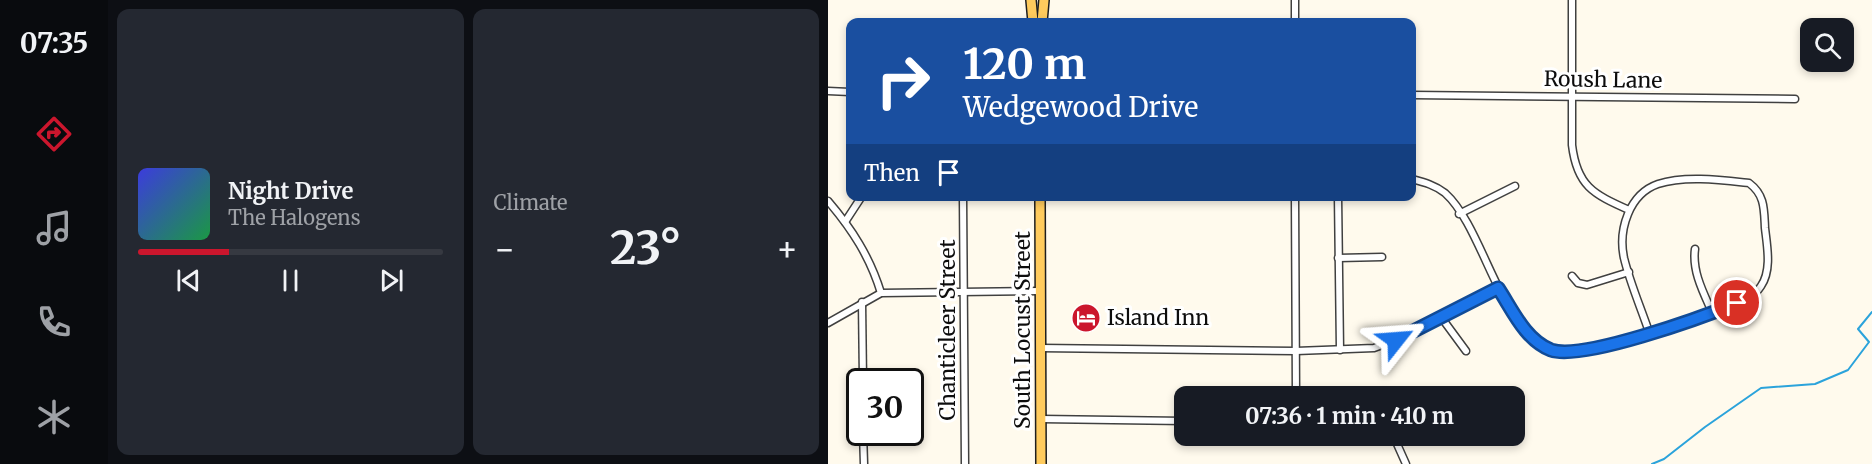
<!DOCTYPE html>
<meta charset="utf-8">
<style>
body{margin:0;font-family:Merriweather,serif;background:#242831;color:#f1f3f6;height:100vh;display:flex;flex-direction:column;font-size:22px;white-space:nowrap}
*{box-sizing:border-box;margin:0}
p{font-size:20px;color:#9ea1a6}
.icon{flex:none;width:33px;height:33px;fill:none;stroke:currentColor;stroke-width:2;stroke-linecap:round;stroke-linejoin:round}
.map{position:relative;flex:1;overflow:hidden}
.sheet{display:flex;flex-direction:column;gap:9px;padding:9px;background:#0d0f14;width:720px}
.sheet>*{flex:none}
.banner{position:absolute;left:18px;top:18px;width:570px;height:183px;border-radius:12px;box-shadow:0 3px 9px #0003;background:#1a4fa0;color:#fff;overflow:hidden}
.fabs{position:absolute;left:972px;top:18px;display:grid;gap:12px}
.fabs a{display:grid;place-items:center;width:54px;height:54px;border-radius:12px;background:#171b24;box-shadow:0 3px 9px #0003;font-size:30px}
.speed{position:absolute;left:18px;top:368px;display:flex;gap:12px;font-size:30px;font-weight:700;text-align:center}
.speed>*{display:grid;place-content:center;width:78px;height:78px;border-radius:50%;background:#171b24;box-shadow:0 3px 9px #0003;line-height:1}
.speed .limit{border:3px solid #111;border-radius:9px;background:#fff;color:#111}
.pin{position:absolute;display:grid;place-items:center;width:51px;height:51px;color:#fff;margin:-26px;border:3px solid #fff;border-radius:50%;box-shadow:0 2px 6px #0007}
.me{position:absolute;width:66px;margin:-33px;rotate:62deg;stroke-linejoin:round;filter:drop-shadow(0 0 4px #0008)}
.turn{display:flex;align-items:center;gap:21px;height:126px;padding:0 18px;font-size:27px}
.turn .icon{width:78px;height:78px;stroke-width:2.5}
.turn b{display:block;font-size:42px;line-height:51px}
.then{display:flex;align-items:center;height:57px;padding:0 18px;background:#0003;gap:12px;font-size:22px}
.big{font-size:45px;font-weight:700;line-height:1.1}
.sheet .card{flex:1;display:flex;flex-direction:column;justify-content:center;gap:9px;min-width:0;padding:0 21px;border-radius:12px;background:#242831}
.song{display:flex;align-items:center;gap:18px}
.cover{width:72px;height:72px;border-radius:9px;background:linear-gradient(135deg,hsl(240 70% 55%),hsl(140 70% 35%))}
.played{height:6px;border-radius:3px;background:linear-gradient(90deg,#cb162d 30%,#363941 30%)}
.keys{display:flex;justify-content:space-around;direction:ltr}
.heat{display:flex;justify-content:space-between;align-items:center;font-size:33px;direction:ltr}
.sheet .tiles{flex:1;display:grid;gap:9px;grid-template-columns:repeat(2,1fr)}
.trip{position:absolute;left:346px;top:386px;width:351px;height:60px;border-radius:12px;background:#171b24;box-shadow:0 3px 9px #0003;font-weight:700;line-height:60px;text-align:center}
main{display:flex;flex:1;min-height:0}
.dock{display:flex;flex-direction:column;width:108px;justify-content:space-around;align-items:center;background:#090b0e;color:#9ea1a6}
.dock .icon{width:42px;height:42px}
.dock .selected{color:#cb162d}
.dock b{font-size:27px;color:#f1f3f6}
.map>svg:first-child{display:block}
.lines{fill:none;stroke-linecap:round;stroke-linejoin:round}
.stream{stroke:#2ba3db;stroke-width:2}
.street-casing{stroke:#404040;stroke-width:9}
.primary-casing{stroke:#1e1e1e;stroke-width:12}
.street{stroke:#fff;stroke-width:6}
.primary{stroke:#ffcb5d;stroke-width:9}
.route-casing{stroke:#114b97;stroke-width:15}
.route{stroke:#1a73e8;stroke-width:10}
.labels{text-anchor:middle;stroke-width:6;stroke-linejoin:round;paint-order:stroke}
.street-label{font-size:21px;fill:#0d0d0d;stroke:#fff}
.poi-label{font-size:21px;fill:#0d0d0d;stroke:#fff;text-anchor:start}
</style>
<main>
<nav class="dock">
<b>07:35</b>
<svg class="icon selected" aria-label="directions" viewBox="0 0 24 24"><path d="M12 3l9 9-9 9-9-9zM9 14v-3h6M13 9l2 2-2 2"/></svg>
<svg class="icon" aria-label="music" viewBox="0 0 24 24"><path d="M9 18V5l10-2v13"/><circle cx="6" cy="18" r="3"/><circle cx="16" cy="16" r="3"/></svg>
<svg class="icon" aria-label="phone" viewBox="0 0 24 24"><path d="M5 4h4l2 5-3 2q2 4 5 5l2-3 5 2v4C11 20 4 13 5 4z"/></svg>
<svg class="icon" aria-label="climate" viewBox="0 0 24 24"><path d="M12 3v18M4 7l16 10M4 17L20 7"/></svg>
</nav>
<section class="sheet">
<div class="tiles">
<div class="card">
<div class="song"><i class="cover"></i><div><b>Night Drive</b><p>The Halogens</p></div></div>
<div class="played"></div>
<div class="keys"><svg class="icon" aria-label="previous" viewBox="0 0 24 24"><path d="M18 5L8 12l10 7zM5 5v14"/></svg><svg class="icon" aria-label="pause" viewBox="0 0 24 24"><path d="M8 5v14M16 5v14"/></svg><svg class="icon" aria-label="next" viewBox="0 0 24 24"><path d="M6 5l10 7-10 7zM19 5v14"/></svg></div>
</div>
<div class="card"><p>Climate</p>
<div class="heat"><a>−</a><b class="big">23°</b><a>+</a></div>
</div>
</div>
</section>
<div class="map">
<svg width="1044" height="464" viewBox="0 0 1044 464">
<rect width="100%" height="100%" fill="#fffaed"/>
<g class="lines">
<polyline class="stream" points="824,464 836,459 877,427 933,388 987,384 1020,370 1041,342 1030,329 1044,312"/>
<g class="street-casing">
<g id="street">
<path d="M 744,0 L 744,145 C 749,186 765,194 801,210"/>
<polyline points="467,22 467,0"/>
<polyline points="0,91 22,92"/>
<polyline points="584,95 967,99"/>
<path d="M 584,179 C 595,182 607,185 617,193 C 656,228 672,331 723,350 C 736,354 751,352 764,350 C 783,347 802,338 821,332 C 847,324 904,311 924,296 C 927,294 931,289 933,286 C 944,270 939,246 937,228 C 936,209 937,195 921,183 C 894,180 857,175 830,184 C 801,194 790,230 796,258 C 802,283 813,308 821,332"/>
<polyline points="135,196 137,464"/>
<polyline points="467,196 468,396"/>
<polyline points="510,196 512,350"/>
<path d="M 0,201 C 24,229 42,257 53,293"/>
<polyline points="631,214 687,186"/>
<polyline points="17,222 34,196"/>
<path d="M 867,249 C 864,271 875,292 884,312"/>
<polyline points="510,258 554,257"/>
<polyline points="744,276 750,283 759,285 801,272"/>
<polyline points="34,302 35,381"/>
<polyline points="613,317 638,351"/>
<polyline points="0,323 53,293 212,291"/>
<polyline points="212,348 468,351 546,348 568,340 670,287"/>
<polyline points="213,419 357,421"/>
<polyline points="35,432 36,464"/>
<polyline points="565,435 578,464"/>
</g>
</g>
<g class="primary-casing">
<g id="primary">
<polyline points="203,0 205,22"/>
<polyline points="214,22 216,0"/>
<polyline points="212,196 213,464"/>
</g>
</g>
<use href="#street" class="street"/>
<use href="#primary" class="primary"/>
</g>
<g class="lines">
<g class="route-casing">
<path id="route" d="M 568,340 L 670,288 C 684,309 697,340 723,350 C 754,361 875,317 909,303"/>
</g>
<use href="#route" class="route"/>
</g>
<defs>
<g id="hotel-disc" transform="scale(1.5)"><circle r="9.5" fill="#cb162d" stroke="#fff"/><path d="M-6-4.5h1.5V1H6V5H4.5V3h-9V5H-6ZM-4 0a1.8 1.8 0 1 1 3.6 0ZM.5 0V-2.5h3Q6-2.5 6 0Z" fill="#fff"/></g>
</defs>
<g fill-rule="evenodd">
<use href="#hotel-disc" x="258" y="318"/>
</g>
<g class="labels">
<g class="street-label">
<text transform="translate(775 80) rotate(1)" y="7">Roush Lane</text>
<text transform="translate(120 330) rotate(-90)" y="7">Chanticleer Street</text>
<text transform="translate(195 330) rotate(-90)" y="7">South Locust Street</text>
</g>
<g class="poi-label">
<text x="279" y="325">Island Inn</text>
</g>
</g>
</svg>
<div class="fabs">
<a><svg class="icon" aria-label="search" viewBox="0 0 24 24"><circle cx="10" cy="10" r="6"/><path d="M15 15l6 6"/></svg></a>
</div>
<div class="speed"><div class="limit">30</div></div>
<div class="pin" style="left:909px;top:303px;background:#d93025"><svg class="icon" aria-label="arrive" viewBox="0 0 24 24"><path d="M6 21V4h12l-3 4 3 4H6"/></svg></div>
<svg class="me" style="left:568px;top:340px" viewBox="-20 -20 40 40"><path d="M0-17L14 15 0 8-14 15z" fill="#1a73e8" stroke="#fff" stroke-width="4"/></svg>
<div class="trip">07:36 · 1 min · 410 m</div>
<div class="banner">
<div class="turn"><svg class="icon" aria-label="right" viewBox="0 0 24 24"><path d="M7 20v-9h11M14 6l5 5-5 5"/></svg><div><b>120 m</b>Wedgewood Drive</div></div>
<div class="then">Then<svg class="icon" aria-label="arrive" viewBox="0 0 24 24"><path d="M6 21V4h12l-3 4 3 4H6"/></svg></div>
</div>
</div>
</main>
